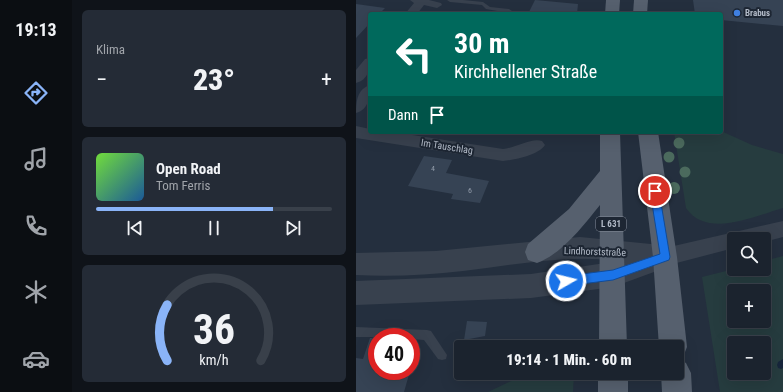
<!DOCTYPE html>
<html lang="de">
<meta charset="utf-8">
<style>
body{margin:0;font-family:"Roboto Condensed",sans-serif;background:#242b36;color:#f1f3f6;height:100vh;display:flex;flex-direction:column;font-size:15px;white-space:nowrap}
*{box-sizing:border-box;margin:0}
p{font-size:13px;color:#a0a4aa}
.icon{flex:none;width:22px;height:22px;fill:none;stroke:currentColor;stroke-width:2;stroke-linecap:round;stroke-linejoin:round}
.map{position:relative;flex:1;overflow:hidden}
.sheet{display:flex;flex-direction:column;gap:10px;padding:10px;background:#0f1319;width:284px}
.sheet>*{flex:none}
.banner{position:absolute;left:12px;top:12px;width:355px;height:122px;border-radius:4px;box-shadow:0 4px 16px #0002,0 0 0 1px #39404a;background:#00695c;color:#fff;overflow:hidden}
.fabs{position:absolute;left:371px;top:232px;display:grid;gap:8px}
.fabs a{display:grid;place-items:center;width:44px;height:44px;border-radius:4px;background:#1b232e;box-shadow:0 4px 16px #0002,0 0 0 1px #39404a;font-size:20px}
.speed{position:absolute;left:12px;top:328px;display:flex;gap:8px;font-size:20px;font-weight:700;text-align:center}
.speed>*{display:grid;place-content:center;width:52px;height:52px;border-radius:50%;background:#1b232e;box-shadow:0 4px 16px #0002,0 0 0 1px #39404a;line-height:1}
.speed .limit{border:6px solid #d22;background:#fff;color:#111}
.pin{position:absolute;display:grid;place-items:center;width:34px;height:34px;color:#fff;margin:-17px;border:2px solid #fff;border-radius:50%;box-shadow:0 1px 4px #0007}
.me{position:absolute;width:44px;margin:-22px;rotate:82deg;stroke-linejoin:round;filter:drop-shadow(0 0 3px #0008)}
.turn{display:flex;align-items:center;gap:14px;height:84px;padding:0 20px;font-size:18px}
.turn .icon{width:52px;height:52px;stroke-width:2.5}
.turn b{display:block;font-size:28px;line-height:34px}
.then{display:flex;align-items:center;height:38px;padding:0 20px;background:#0003;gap:8px;font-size:15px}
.big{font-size:30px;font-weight:800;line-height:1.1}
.sheet .tile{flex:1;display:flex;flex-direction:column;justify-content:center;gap:6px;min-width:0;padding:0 14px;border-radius:6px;background:#242b36}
.sheet .dial{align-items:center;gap:0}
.dial svg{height:104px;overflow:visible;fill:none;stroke:#39404a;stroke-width:7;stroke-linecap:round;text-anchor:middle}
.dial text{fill:#f1f3f6;stroke:none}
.song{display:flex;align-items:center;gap:12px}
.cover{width:48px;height:48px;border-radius:6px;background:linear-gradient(135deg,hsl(100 70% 55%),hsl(210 70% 35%))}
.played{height:4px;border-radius:2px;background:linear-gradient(90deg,#8ab4f8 75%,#39404a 75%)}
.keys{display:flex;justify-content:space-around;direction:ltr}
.heat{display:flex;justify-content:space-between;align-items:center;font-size:22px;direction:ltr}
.trip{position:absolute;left:98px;top:340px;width:230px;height:40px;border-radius:4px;background:#1b232e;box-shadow:0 4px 16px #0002,0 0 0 1px #39404a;font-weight:800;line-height:40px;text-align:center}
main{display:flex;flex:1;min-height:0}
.tab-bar{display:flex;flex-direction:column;width:72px;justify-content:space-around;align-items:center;background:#0b0e12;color:#a0a4aa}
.tab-bar .icon{width:28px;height:28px}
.tab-bar .selected{color:#8ab4f8}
.tab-bar b{font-size:18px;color:#f1f3f6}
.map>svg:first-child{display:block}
.green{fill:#263c3f;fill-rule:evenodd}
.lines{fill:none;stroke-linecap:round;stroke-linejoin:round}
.stream{fill:#17263c;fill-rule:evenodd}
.building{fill:#364354}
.service{fill:#38414e;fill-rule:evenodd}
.minor{fill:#38414e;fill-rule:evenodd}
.tertiary{fill:#38414e;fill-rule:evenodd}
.primary{fill:#56606e;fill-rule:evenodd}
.tree{fill:#4b6a5d}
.route{fill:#1a73e8;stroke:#114b97}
.shop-dot{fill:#3f7fe0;stroke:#1d2633;stroke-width:1.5}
.labels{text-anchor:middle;stroke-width:4;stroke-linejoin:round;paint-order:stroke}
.number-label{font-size:8px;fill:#929caa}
.far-poi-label{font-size:9px;font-weight:bold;fill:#b4bcc9;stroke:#1d2633;text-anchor:start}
.shield{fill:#1d2633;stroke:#878f9c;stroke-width:1}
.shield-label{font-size:9px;font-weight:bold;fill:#b4bcc9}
.street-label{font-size:10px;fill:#b4bcc9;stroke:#1d2633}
</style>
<main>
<nav class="tab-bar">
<b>19:13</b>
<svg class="icon selected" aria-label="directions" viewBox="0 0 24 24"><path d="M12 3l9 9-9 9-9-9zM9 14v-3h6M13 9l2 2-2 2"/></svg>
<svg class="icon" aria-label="music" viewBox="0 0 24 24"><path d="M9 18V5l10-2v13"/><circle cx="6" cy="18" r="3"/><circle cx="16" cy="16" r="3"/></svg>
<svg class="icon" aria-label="phone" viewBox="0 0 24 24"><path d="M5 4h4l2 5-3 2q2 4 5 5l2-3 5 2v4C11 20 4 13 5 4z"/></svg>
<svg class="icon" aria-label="climate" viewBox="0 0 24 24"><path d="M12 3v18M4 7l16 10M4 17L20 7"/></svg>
<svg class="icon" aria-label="car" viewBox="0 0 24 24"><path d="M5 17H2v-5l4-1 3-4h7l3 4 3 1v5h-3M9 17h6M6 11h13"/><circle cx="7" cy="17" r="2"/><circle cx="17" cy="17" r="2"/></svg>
</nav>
<section class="sheet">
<div class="tile"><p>Klima</p>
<div class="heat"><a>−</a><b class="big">23°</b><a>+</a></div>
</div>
<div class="tile">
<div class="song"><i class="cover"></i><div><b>Open Road</b><p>Tom Ferris</p></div></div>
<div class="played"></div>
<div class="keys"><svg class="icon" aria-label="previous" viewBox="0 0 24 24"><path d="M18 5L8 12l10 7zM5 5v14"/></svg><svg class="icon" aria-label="pause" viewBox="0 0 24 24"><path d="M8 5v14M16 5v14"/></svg><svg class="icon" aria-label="next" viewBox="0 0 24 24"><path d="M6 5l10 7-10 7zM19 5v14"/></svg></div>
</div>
<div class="tile dial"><svg viewBox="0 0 100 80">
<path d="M14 69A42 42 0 1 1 86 69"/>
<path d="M14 69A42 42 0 0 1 14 26" stroke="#8ab4f8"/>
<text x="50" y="56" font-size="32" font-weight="700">36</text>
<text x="50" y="72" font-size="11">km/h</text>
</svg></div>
</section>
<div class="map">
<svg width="427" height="392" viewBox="0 0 427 392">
<rect width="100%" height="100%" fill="#242f3e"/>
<g class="green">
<path d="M 365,131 L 396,145 L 427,154 L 427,208 C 399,216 351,239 330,208 L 318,132 L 365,132 Z"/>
<path d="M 427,256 L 427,392 L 364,392 L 346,277 L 378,269 L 408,269 L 408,261 ZM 378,291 L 408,291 L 408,321 L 378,321 ZM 378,343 L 408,343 L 408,373 L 378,373 Z"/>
<polygon points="172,373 218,373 217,392 132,392"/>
</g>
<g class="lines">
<polygon class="stream" points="427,359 427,368 425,369 422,368 421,365 422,362"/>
</g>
<g class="building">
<polygon points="179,0 222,4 221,14 172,14"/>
<polygon points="337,0 427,0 427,26 365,20 365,14 339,14"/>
<polygon points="0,4 29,8 23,14 14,14 14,23 0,38"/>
<polygon points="68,156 96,160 90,173 133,181 124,203 95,199 97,194 52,186"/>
<polygon points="111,321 131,322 129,336 108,340"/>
<polygon points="14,338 21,338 21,371 54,371 48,392 0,392 0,358 7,359"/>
</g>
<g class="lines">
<g class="service">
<polygon points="91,0 107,0 127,2 134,7 153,9 156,11 153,13 130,9 126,5 94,2"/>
<polygon points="0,327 71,330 75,331 91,355 90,359 86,360 82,359 68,340 55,339 55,337 0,337"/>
</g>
<g class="minor">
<polygon points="54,0 73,0 85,3 86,5 81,8 68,5 61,14 49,14 58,3"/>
<path d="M 14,58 C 14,69 12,80 0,83 L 0,70 L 9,59 Z"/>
<path d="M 14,85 C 14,97 13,109 0,113 C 0,102 1,89 14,85 Z"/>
<path d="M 0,126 L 14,129 L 14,132 L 37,132 L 147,149 C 159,148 176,137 186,141 L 189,145 C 183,155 158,160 147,161 L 0,138 Z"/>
<polygon points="427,221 427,237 408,242 408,239 378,239 378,248 309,266 302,263 300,257 302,251 309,248"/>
</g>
<path class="tertiary" d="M 224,237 L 305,245 L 317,249 L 321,257 L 317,265 L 257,287 L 175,298 L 0,305 L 0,281 L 175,274 L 263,261 C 211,254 159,265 107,271 C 71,275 36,277 0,275 L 0,253 L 80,251 Z"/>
<g class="primary">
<polygon points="250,0 264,0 263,14 249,14"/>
<polygon points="278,0 292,0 291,14 277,14"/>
<path d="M 244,132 L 264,132 L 271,347 L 243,347 L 244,205 C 227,226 207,253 181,263 L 172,260 L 169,252 L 172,244 L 213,209 L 244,171 Z"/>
<polygon points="282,132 302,132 321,257 331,347 327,357 322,359 330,363 335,373 336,392 306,392 305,373 321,373 321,347 303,347 297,257"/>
<rect x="242" y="373" width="30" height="19"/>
</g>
</g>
<g class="tree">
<circle cx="323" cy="143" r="5.5"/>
<circle cx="313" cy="157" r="5.5"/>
<circle cx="329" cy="172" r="5.5"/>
<circle cx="318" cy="188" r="6"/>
</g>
<polygon class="route" points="299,187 303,191 314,257 313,260 257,280 210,286 207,285 205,281 207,278 210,276 257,270 304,254 294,191"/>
<circle class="shop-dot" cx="381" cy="13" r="4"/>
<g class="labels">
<g class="number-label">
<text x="77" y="171">4</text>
<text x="114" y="193">6</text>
</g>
<g class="far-poi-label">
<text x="389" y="16">Brabus</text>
</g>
<rect class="shield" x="240" y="217" width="30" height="14" rx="3"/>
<g class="shield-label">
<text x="255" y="227">L 631</text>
</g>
<g class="street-label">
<text transform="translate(91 146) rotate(9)" y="4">Im Tauschlag</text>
<text transform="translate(239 251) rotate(2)" y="4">Lindhorststraße</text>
</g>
</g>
</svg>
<div class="fabs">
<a><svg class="icon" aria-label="search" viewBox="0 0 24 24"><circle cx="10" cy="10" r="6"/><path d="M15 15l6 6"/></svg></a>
<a>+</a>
<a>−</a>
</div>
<div class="speed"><div class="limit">40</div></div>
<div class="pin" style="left:299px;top:191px;background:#d93025"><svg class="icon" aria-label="arrive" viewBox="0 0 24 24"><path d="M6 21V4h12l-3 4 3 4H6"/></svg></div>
<svg class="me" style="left:210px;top:281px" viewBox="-20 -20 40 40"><circle r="17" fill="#1a73e8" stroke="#fff" stroke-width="3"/><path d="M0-11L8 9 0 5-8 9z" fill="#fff"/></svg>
<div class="trip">19:14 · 1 Min. · 60 m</div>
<div class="banner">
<div class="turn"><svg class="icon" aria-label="left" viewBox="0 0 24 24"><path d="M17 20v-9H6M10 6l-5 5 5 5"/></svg><div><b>30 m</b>Kirchhellener Straße</div></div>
<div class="then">Dann<svg class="icon" aria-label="arrive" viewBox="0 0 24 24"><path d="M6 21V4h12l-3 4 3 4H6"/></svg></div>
</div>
</div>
</main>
